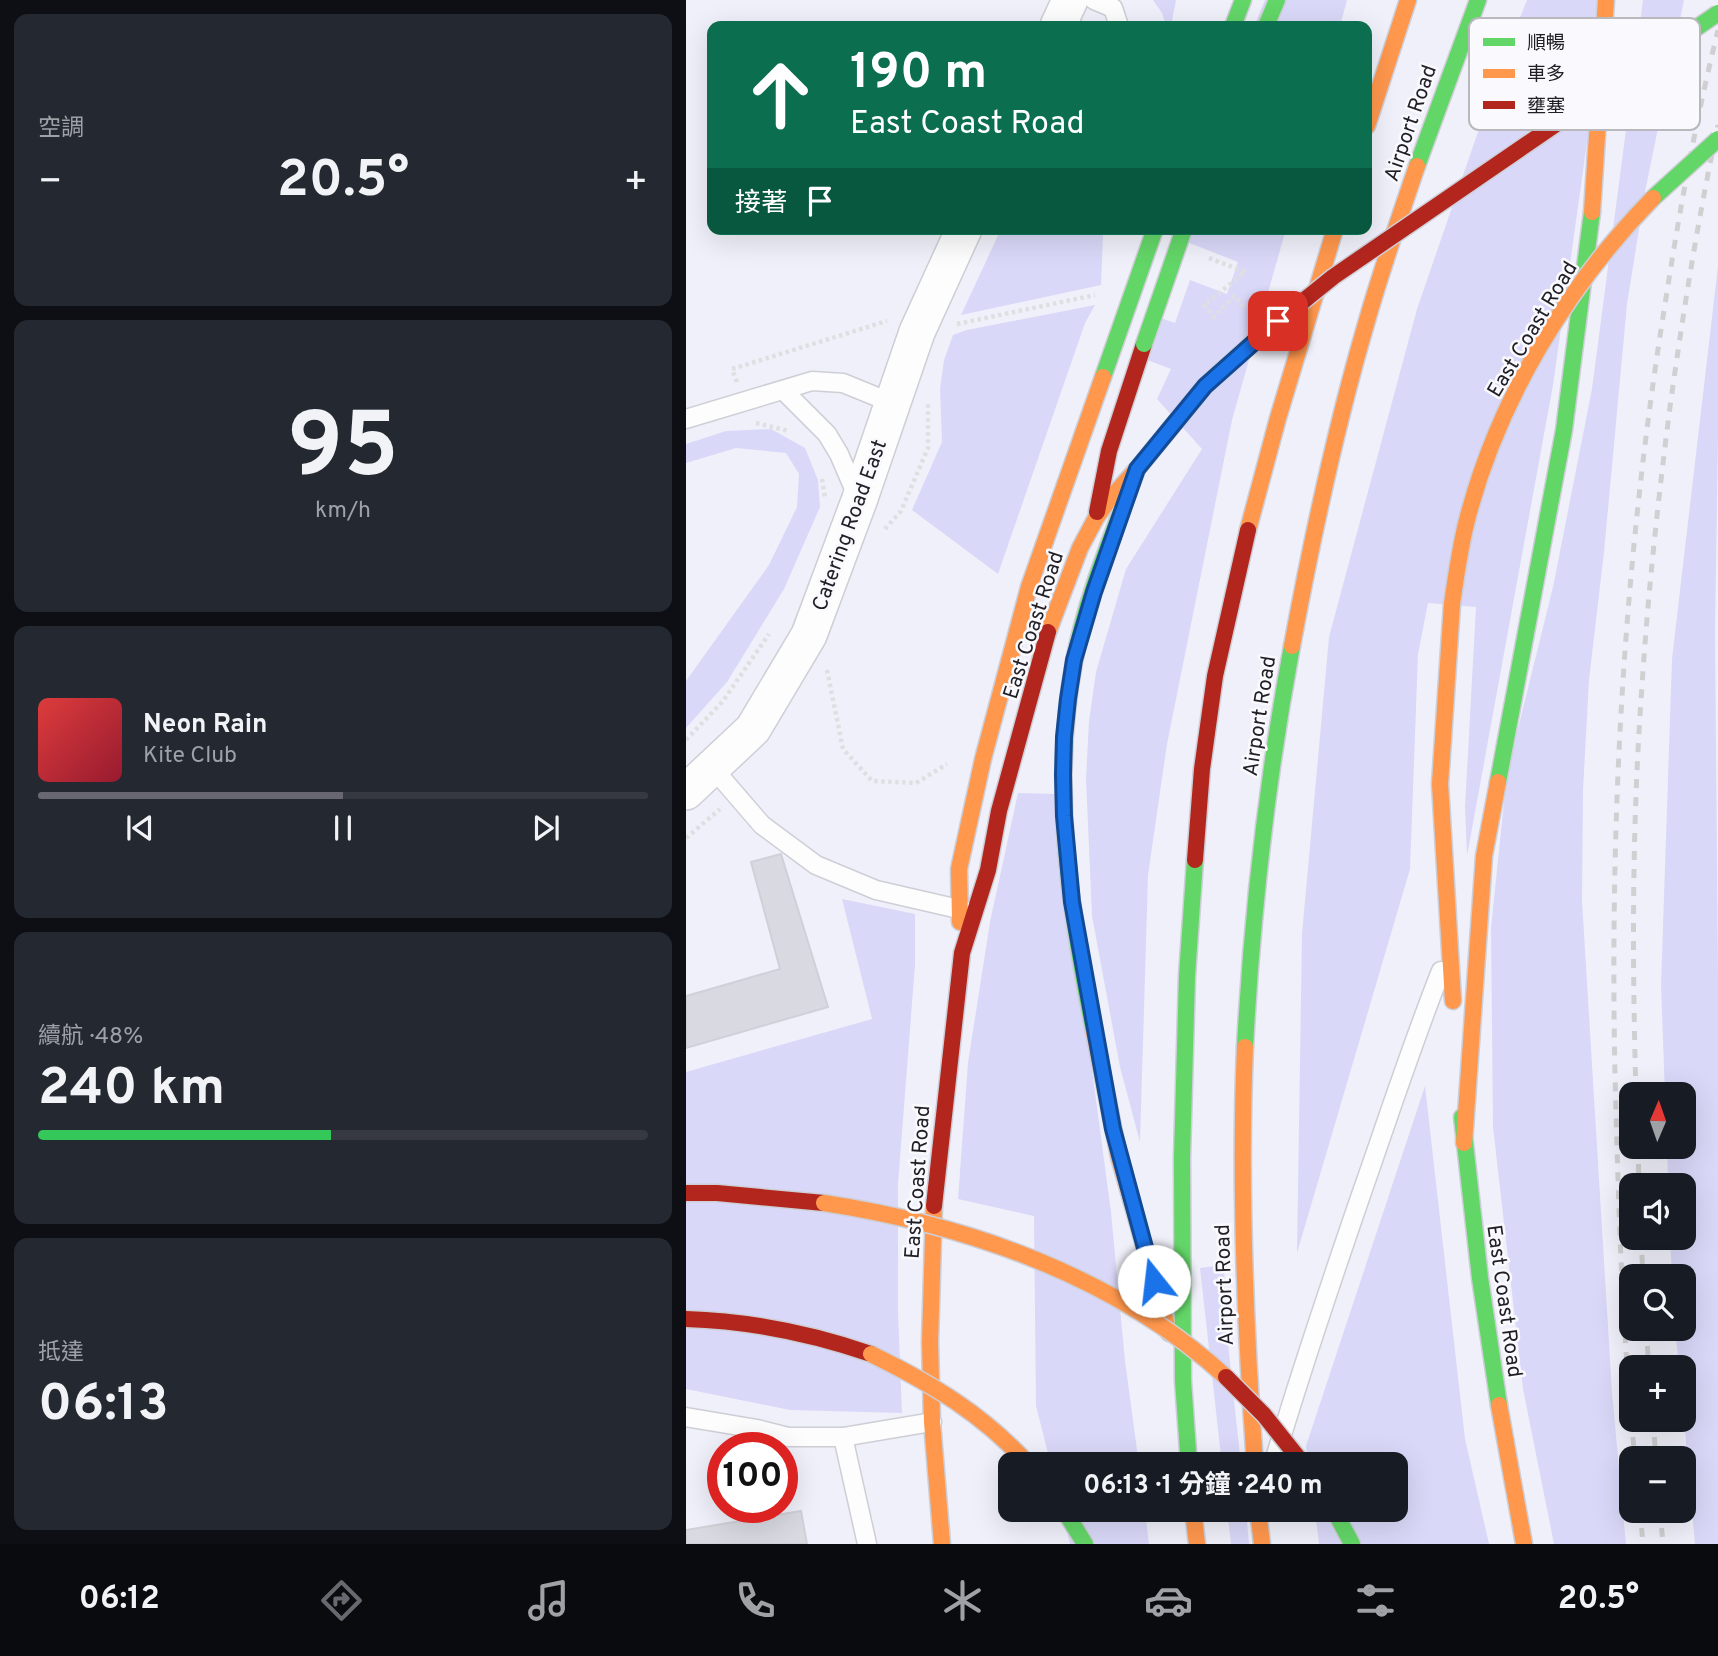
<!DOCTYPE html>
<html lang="zh-TW">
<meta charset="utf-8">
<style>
body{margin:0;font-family:Overpass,"Noto Sans TC",sans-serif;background:#242831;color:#f1f3f6;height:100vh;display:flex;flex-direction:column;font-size:26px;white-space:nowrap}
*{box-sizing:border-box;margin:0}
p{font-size:23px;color:#9ea1a6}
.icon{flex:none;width:38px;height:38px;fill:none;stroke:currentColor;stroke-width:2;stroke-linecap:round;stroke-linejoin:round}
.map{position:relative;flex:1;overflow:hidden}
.side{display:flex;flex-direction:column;gap:14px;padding:14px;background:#0d0f14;width:686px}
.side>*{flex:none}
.guide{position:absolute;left:21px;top:21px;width:665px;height:214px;border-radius:14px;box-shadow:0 7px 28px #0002;background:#0b6e4f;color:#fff;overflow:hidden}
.needle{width:46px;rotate:2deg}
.controls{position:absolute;left:933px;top:1082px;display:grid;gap:14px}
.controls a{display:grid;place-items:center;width:77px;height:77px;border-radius:14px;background:#171b24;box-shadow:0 7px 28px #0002;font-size:35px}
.speed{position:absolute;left:21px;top:1432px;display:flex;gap:14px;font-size:35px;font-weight:700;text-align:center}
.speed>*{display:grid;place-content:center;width:91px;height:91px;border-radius:50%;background:#171b24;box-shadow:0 7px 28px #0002;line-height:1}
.speed .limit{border:10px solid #d22;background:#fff;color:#111}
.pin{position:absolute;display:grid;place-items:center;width:60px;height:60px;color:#fff;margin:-30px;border-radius:14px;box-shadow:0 4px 10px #0006}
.me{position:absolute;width:77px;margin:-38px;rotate:344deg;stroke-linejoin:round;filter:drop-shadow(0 0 5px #0008)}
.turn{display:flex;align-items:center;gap:24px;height:147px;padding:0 28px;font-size:32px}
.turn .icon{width:91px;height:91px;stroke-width:2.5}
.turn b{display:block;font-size:49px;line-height:60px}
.then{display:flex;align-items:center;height:66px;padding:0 28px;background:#0003;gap:14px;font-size:26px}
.big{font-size:52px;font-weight:700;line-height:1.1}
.side .widget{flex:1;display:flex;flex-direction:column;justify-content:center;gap:10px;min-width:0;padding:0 24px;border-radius:14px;background:#242831}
.side .dial{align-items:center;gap:0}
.dial b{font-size:91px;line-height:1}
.song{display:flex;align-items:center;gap:21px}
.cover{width:84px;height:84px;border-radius:10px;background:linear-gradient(135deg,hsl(0 70% 55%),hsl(350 70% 35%))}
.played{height:7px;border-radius:4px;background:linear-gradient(90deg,#696870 50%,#363941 50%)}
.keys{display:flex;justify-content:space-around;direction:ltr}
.heat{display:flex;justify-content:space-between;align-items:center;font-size:38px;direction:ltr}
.charge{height:10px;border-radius:5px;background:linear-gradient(90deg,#34c759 48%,#363941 0)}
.trip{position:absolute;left:312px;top:1452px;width:410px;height:70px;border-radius:14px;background:#171b24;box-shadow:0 7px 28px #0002;font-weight:700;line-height:70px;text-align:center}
.dock{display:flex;height:112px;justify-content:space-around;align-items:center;background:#090b0e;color:#9ea1a6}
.dock .icon{width:49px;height:49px}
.dock .current{color:#696870}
.dock b{font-size:32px;color:#f1f3f6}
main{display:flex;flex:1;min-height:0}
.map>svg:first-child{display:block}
.green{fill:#d9d8f8}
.building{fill:#d9d9e1;stroke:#d0d0d8;stroke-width:2}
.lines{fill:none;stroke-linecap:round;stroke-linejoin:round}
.lane-casing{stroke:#ceced6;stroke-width:21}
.street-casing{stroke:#ceced6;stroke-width:38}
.fast-casing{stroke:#ceced6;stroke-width:19}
.slow-casing{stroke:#ceced6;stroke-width:19}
.jam-casing{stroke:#ceced6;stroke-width:19}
.path{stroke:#dfdfe2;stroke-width:4.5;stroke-dasharray:3.5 3.5;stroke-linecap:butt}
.lane{stroke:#fdfdfe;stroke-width:18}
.street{stroke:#fdfdfe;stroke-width:35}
.fast{stroke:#63d668;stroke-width:16}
.slow{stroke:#ff974d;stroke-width:16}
.jam{stroke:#b3261e;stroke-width:16}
.rail{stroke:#d0d0d2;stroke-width:5;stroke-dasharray:9 9;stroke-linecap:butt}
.fast-bridge-casing{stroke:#ceced6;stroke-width:19;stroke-linecap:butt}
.slow-bridge-casing{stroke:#ceced6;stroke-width:19;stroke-linecap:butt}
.jam-bridge-casing{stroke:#ceced6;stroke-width:19;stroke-linecap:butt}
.fast-bridge{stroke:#63d668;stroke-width:16}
.slow-bridge{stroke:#ff974d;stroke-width:16}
.jam-bridge{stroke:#b3261e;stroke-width:16}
.route-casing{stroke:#114b97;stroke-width:18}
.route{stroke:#1a73e8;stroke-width:12}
.labels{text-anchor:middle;stroke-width:5;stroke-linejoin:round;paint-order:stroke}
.street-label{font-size:21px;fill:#201f26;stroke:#fafafe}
.key{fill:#fafafe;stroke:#b9b8bd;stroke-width:2}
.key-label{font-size:19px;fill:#201f26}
</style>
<main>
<section class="side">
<div class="widget"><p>空調</p>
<div class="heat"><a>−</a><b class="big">20.5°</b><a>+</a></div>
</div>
<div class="widget dial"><b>95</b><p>km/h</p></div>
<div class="widget">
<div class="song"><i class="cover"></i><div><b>Neon Rain</b><p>Kite Club</p></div></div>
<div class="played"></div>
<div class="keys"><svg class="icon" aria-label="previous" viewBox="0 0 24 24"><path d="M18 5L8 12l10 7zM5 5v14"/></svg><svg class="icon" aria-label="pause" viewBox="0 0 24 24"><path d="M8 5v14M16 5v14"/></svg><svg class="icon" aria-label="next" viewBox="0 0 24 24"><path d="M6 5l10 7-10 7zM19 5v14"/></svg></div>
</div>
<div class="widget"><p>續航 · 48%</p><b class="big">240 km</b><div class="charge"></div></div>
<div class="widget"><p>抵達</p><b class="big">06:13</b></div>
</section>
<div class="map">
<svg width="1032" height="1544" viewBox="0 0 1032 1544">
<rect width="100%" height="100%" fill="#f0f0fa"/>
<g class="green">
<polygon points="467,0 490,0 485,26 480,26 476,13"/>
<polygon points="579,0 661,0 654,26 568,26"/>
<polygon points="841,0 921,0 867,385 781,856 779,807 790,607 742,603 732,654 724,869 611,1253 616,934 643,637 731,309 814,68"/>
<polygon points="957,0 998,0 959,192 941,304 918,552 903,680 897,790 896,901 926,1392 940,1544 868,1544 837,1389 807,1127 805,928 821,773 867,587 906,389"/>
<polygon points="315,229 416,229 417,236 415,285 275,315"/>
<polygon points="485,229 600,229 546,420 481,744 462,875 454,1142 434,1067 406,916 400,779 403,721 410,672 440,569 516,449 471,399 485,369 456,358 472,317 489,323 504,280 541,294 552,262 483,235"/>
<polygon points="1032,266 1032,435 1029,632 1032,979 1032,1544 1009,1544 998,1419 998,1367 993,1367 989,1328 998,1328 998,1276 986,1276 984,1237 998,1237 998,1185 982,1185 981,1146 998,1146 998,1094 979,1094 975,986 986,659"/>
<polygon points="409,305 399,323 312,574 226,510 256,442 254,389 258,360 267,335 281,330"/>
<polygon points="85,429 119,448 132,480 134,507 98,589 41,682 0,728 0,681 83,565 111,507 113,474 100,453 50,448 0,463 0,444 40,431"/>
<polygon points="332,793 369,794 425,1212 439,1361 453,1465 365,1465 350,1406 348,1216 272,1199 282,1063 304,922"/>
<polygon points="156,899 229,914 229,965 212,1184 212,1312 216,1413 104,1410 0,1389 0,1072 186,1019"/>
<polygon points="739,1086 779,1439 803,1544 633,1544 629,1510 709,1510 709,1465 623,1465 620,1446"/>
<polygon points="538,1265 540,1325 555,1465 536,1465 514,1268"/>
<polygon points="376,1510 459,1510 463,1544 384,1544"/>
<polygon points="541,1510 560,1510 563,1544 545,1544"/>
</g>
<g class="building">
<polygon points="95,854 142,1007 0,1048 0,996 94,969 65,862"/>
<polygon points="115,1511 121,1544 0,1544 0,1530"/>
</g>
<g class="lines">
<g class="lane-casing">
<g id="lane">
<polyline points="408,0 427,8 433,26"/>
<polyline points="97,390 141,434 153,454 172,498"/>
<polyline points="0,419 126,381 157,383 206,403"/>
<polyline points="26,767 76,825 130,865 190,890 277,910"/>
<polyline points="0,1417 71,1429 102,1437 157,1437 246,1422"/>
<polyline points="157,1437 181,1544"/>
<path d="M 587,1465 C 614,1373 645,1282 676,1192 C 702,1118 726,1044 755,971"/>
</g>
</g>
<g class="street-casing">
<g id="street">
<polyline points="372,26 384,0"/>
<polyline points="0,792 67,729 123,635 173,501 231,332 278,229"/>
</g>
</g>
<g class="fast-casing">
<g id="fast">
<polyline points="547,26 557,0"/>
<polyline points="580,26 591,0"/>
<polyline points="731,166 792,0"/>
<polyline points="417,377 469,229"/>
<polyline points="812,782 878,430 906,212"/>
<path d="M 407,1027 C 383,907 365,784 388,662 C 400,596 428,532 451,469"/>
<path d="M 559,1047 C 566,913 581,779 606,646"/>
<polyline points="776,1117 794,1278 813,1405"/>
<polyline points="503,1465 497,1381 496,1157 501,976 509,860"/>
<polyline points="378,1510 399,1544"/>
<polyline points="648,1510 666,1544"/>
</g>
</g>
<g class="slow-casing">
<g id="slow">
<polyline points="681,126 722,0"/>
<polyline points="906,212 920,0"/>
<polyline points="562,530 592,418 649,229"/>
<polyline points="766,604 754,784 767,1001"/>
<polyline points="362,632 394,548 410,518 422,501 451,469 519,386"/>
<path d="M 606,646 C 626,538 649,430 680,324 C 695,271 713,219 731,166"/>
<polyline points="274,922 273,869 297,759 343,587 417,377"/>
<polyline points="407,1027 433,1157 483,1333"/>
<path d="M 559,1047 C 553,1187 559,1326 569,1465"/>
<polyline points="778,1143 798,856 812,782"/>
<polyline points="248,1206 244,1342 246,1422 256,1544"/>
<polyline points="813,1405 838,1544"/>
<polyline points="507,1510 511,1544"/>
<polyline points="572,1510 576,1544"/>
</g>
</g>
<g class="jam-casing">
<g id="jam">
<polyline points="411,512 423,451 458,344"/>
<polyline points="509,860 516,769 529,676 562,530"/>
<polyline points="0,1193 31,1193 138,1203"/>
<polyline points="248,1206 276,953 302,870 313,811 362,632"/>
<path d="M 0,1319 C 64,1321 124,1333 185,1354"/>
</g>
</g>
<g class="path">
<polyline points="523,258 559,272 518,305 528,317 548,296 558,307"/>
<polyline points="271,324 409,295"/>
<polyline points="51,382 46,369 201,321"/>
<polyline points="70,423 103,431"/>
<polyline points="136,479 139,498"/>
<polyline points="199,529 215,511 242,448 242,402"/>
<polyline points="141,670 157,749 186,781 230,783 261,764"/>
<polyline points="0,740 37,701 83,634"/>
<polyline points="0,838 34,809"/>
</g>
<use href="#lane" class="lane"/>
<use href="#street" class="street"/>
<use href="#fast" class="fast"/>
<use href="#slow" class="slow"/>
<use href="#jam" class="jam"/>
<g class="rail">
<path d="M 950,1094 C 946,958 946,822 956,686 C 962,593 972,500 984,407 C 997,313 1012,219 1032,125"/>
<polyline points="952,1146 953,1185"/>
<polyline points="955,1237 957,1276"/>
<polyline points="960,1328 963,1367"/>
<path d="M 945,1415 C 936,1315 933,1214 930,1114 C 922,841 936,568 980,298 C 994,208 1010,119 1032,30"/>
<polyline points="945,1419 949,1458"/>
<polyline points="967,1419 970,1458"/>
<polyline points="954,1510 957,1544"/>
<polyline points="974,1510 977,1544"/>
</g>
<g class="fast-bridge-casing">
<g id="fast-bridge">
<polyline points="939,77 1032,13"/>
<polyline points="967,198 1032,139"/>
<polyline points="458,344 498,229"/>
</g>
</g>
<g class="slow-bridge-casing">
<g id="slow-bridge">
<path d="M 766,604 C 770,576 774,547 781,520 C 812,400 881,286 967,198"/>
<path d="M 138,1203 C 282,1225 431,1277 540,1377"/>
<path d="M 185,1354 C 246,1384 297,1414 343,1465"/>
</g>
</g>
<g class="jam-bridge-casing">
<g id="jam-bridge">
<polyline points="519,386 574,336 647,277 939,77"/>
<polyline points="540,1377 578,1415 618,1465"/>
</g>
</g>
<use href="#fast-bridge" class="fast-bridge"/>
<use href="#slow-bridge" class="slow-bridge"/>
<use href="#jam-bridge" class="jam-bridge"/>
</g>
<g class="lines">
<g class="route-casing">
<polyline id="route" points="468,1281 427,1129 386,902 378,816 377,775 378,737 382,699 388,660 408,592 451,469 519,386 592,321"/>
</g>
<use href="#route" class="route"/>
</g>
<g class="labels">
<g class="street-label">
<text transform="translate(724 123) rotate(-71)" y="7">Airport Road</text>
<text transform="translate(846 329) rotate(-59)" y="7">East Coast Road</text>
<text transform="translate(163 525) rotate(-70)" y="7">Catering Road East</text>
<text transform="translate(347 625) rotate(-72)" y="7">East Coast Road</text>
<text transform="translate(573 716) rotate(-81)" y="7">Airport Road</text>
<text transform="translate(231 1182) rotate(-86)" y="7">East Coast Road</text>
<text transform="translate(538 1285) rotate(-92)" y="7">Airport Road</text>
<text transform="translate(819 1301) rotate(82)" y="7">East Coast Road</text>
</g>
</g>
<rect x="783" y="18" width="231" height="112" rx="10" class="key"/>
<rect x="797" y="38" width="32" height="8" fill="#63d668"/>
<rect x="797" y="69" width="32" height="9" fill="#ff974d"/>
<rect x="797" y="101" width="32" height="8" fill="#b3261e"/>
<g class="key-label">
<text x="841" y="49">順暢</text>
<text x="841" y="80">車多</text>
<text x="841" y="112">壅塞</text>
</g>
</svg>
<div class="controls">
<a><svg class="needle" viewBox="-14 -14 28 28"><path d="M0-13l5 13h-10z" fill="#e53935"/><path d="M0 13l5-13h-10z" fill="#9ea1a6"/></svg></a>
<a><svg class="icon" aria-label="sound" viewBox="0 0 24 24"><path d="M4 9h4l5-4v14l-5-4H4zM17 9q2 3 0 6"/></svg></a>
<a><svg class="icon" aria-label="search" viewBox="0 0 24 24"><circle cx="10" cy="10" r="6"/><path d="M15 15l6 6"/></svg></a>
<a>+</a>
<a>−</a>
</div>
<div class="speed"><div class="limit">100</div></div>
<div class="pin" style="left:592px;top:321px;background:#d93025"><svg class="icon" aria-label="arrive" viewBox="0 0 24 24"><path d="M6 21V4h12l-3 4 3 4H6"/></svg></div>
<svg class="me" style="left:468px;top:1281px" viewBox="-20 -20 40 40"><circle r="19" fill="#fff"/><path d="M0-13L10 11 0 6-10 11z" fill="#1a73e8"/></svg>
<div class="trip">06:13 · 1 分鐘 · 240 m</div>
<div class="guide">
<div class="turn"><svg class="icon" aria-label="ahead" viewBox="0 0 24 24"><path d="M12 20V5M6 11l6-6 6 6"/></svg><div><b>190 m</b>East Coast Road</div></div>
<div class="then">接著<svg class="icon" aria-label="arrive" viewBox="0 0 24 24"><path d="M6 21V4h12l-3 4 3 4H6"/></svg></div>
</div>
</div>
</main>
<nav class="dock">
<b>06:12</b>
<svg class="icon current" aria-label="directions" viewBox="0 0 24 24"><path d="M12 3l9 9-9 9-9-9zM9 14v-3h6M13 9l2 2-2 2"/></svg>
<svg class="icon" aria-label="music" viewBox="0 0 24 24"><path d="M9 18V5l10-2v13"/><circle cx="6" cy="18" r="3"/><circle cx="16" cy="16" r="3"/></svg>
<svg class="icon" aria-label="phone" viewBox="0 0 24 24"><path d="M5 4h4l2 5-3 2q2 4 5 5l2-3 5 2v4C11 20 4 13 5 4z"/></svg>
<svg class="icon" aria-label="climate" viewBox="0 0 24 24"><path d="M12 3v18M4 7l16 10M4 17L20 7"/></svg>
<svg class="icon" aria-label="car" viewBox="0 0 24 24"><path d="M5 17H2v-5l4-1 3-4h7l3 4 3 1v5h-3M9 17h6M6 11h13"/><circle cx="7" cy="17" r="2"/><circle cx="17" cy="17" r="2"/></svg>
<svg class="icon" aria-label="filters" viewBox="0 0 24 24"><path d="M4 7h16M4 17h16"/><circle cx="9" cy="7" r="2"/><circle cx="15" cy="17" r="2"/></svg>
<b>20.5°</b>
</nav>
